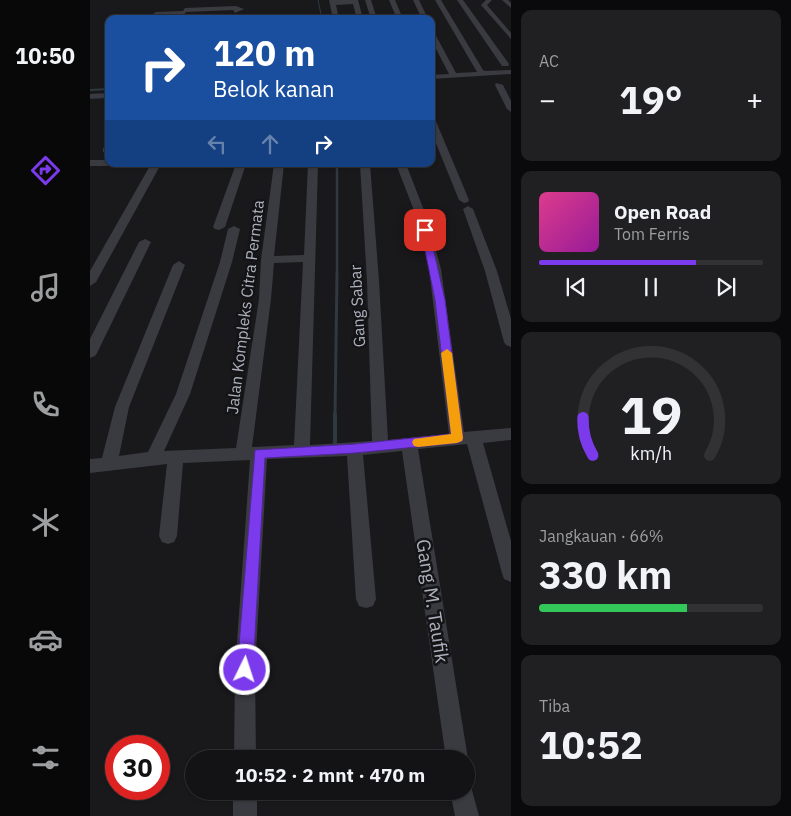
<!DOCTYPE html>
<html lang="id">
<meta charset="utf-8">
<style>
body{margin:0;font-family:"IBM Plex Sans",sans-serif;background:#202022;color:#f1f3f6;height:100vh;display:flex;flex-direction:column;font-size:19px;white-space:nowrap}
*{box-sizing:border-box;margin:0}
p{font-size:16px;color:#9d9ea0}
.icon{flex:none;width:28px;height:28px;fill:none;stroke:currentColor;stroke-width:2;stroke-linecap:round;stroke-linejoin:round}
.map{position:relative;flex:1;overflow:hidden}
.drawer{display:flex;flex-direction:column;gap:10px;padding:10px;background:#0a0a0c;width:280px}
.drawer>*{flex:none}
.banner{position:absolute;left:15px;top:15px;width:330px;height:152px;border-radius:10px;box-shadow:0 1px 4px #0004,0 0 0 1px #323234;background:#1a4fa0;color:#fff;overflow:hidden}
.speed{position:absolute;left:15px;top:735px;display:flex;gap:10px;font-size:25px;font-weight:700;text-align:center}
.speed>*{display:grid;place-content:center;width:65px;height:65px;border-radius:50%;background:#131315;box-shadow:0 1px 4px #0004,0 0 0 1px #323234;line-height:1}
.speed .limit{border:8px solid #d22;background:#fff;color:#111}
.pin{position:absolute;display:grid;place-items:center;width:42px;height:42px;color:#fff;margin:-21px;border-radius:10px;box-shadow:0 2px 8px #0006}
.me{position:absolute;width:55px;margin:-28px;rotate:4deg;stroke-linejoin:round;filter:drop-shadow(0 0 4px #0008)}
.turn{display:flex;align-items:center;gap:18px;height:105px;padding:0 25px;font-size:22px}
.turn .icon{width:65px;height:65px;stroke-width:2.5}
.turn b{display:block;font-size:35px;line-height:42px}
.lanes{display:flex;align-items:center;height:48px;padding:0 25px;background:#0003;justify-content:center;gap:25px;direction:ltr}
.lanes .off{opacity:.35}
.big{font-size:38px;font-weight:700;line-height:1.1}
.drawer .tile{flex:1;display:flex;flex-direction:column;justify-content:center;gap:8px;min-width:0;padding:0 18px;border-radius:10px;background:#202022}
.drawer .dial{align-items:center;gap:0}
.dial svg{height:130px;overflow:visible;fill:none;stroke:#323234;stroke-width:7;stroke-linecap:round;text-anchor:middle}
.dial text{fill:#f1f3f6;stroke:none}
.song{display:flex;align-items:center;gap:15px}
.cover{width:60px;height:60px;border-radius:8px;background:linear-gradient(135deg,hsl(330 70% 55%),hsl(300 70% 35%))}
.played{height:5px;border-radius:2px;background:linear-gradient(90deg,#7c3aed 70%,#323234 70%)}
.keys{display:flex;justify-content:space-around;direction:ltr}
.heat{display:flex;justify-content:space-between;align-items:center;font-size:28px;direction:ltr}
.charge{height:8px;border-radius:4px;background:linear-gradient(90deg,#34c759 66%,#323234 0)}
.trip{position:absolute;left:95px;top:750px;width:290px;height:50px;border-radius:25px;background:#131315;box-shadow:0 1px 4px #0004,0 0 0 1px #323234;font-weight:700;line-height:50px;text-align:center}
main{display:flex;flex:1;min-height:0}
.menu{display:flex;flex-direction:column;width:90px;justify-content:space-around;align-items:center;background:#080808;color:#9d9ea0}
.menu .icon{width:35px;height:35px}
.menu .selected{color:#7c3aed}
.menu b{font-size:22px;color:#f1f3f6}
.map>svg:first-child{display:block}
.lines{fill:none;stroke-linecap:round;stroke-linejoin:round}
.stream-far4{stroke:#2e3941;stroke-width:1}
.stream-far3{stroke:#2e3941;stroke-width:2}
.stream-far2{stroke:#2e3941;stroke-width:2.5}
.stream-far1{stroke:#2e3941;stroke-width:3}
.stream{stroke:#2e3941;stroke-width:4}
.minor{fill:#3a3b41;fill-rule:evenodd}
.route{fill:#7c3aed;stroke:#51269a}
.slow{fill:#f59e0b}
.labels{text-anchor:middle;stroke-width:5;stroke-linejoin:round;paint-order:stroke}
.street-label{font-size:16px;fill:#abb0bc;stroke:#141417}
.near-street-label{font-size:19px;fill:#abb0bc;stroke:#141417}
</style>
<main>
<nav class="menu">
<b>10:50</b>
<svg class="icon selected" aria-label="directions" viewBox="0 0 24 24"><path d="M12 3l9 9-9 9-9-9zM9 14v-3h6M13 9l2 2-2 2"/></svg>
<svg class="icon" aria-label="music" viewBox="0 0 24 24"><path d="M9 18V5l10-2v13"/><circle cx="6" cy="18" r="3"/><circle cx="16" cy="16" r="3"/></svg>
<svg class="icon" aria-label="phone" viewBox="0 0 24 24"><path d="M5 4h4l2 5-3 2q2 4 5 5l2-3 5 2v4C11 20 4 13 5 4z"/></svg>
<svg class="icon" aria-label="climate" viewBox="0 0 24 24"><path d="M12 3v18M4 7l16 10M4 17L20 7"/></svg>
<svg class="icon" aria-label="car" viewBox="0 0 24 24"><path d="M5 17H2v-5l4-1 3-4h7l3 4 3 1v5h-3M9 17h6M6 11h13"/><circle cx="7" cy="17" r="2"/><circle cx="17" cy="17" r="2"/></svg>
<svg class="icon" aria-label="filters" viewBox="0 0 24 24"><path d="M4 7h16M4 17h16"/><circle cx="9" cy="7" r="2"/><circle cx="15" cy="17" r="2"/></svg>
</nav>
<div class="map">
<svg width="421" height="816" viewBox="0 0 421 816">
<rect width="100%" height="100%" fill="#19191c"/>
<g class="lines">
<polyline class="stream-far4" points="228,0 232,19"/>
<g class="stream-far3">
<polyline points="0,90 19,89"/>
<polyline points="0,98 19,97"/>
</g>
<polyline class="stream-far2" points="247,274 247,164"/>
<polyline class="stream-far1" points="245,416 247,273"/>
<polyline class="stream" points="245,443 245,414"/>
<g class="minor">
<polygon points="239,0 268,0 273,19 267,19 263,4 246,5 249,19 243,19"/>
<polygon points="275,0 281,0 287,19 281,19"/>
<polygon points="299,0 305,0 313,19 307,19"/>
<polygon points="323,0 329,0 338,19 332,19"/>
<polygon points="345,0 351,0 393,70 395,71 421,70 421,74 341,79 341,75 359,74 341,39 341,30 344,32 366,73 387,72"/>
<polygon points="367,0 373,0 419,64 418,66 412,66"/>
<polygon points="396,0 402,0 397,5 421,33 421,39 391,5"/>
<polygon points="412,0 418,0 421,3 421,8"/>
<polygon points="146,6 154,9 145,13 143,10 96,12 94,15 66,16 63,14 66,12 93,11 95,8"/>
<polygon points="406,83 413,85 421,101 421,112 417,109 405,85"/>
<polygon points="19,93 19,97 0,98 0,94"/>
<polygon points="341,116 345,119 379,200 378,202 374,203 369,200 341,131"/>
<polygon points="19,144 19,152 13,152 13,148"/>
<polygon points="0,160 19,160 19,164 23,164 19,166 0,166"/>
<polygon points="61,164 71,164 6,282 0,286 0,271"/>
<polygon points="107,164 117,164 111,168 108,167"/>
<polygon points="146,164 156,164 135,227 129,230 125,229 123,227"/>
<path d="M 184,164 L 194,164 L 184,256 L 214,255 L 218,164 L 228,164 L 220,445 L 282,441 L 277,281 L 270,164 L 280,164 L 289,281 L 298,440 L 359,434 L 339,269 L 327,218 L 306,164 L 316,164 L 337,218 L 351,269 L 374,432 L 421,428 L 421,440 L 393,443 L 421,541 L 421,582 L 414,579 L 412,573 L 377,444 L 328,449 L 378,759 L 376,764 L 376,759 L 356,759 L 312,451 L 273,455 L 286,599 L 283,606 L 276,608 L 269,606 L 266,599 L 257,456 L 177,459 L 165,670 L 166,759 L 144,759 L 145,670 L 160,460 L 93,463 L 87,536 L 84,542 L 78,544 L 72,542 L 69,536 L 77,464 L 0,473 L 0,459 L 12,458 L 25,407 L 83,265 L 89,261 L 95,265 L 39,407 L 29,456 L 58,452 L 86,394 L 130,262 L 138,229 L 144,226 L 150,229 L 142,262 L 100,394 L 74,451 L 146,448 L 169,299 L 171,260 ZM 213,262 L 204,445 L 162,447 L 181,299 L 184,263 Z"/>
<polygon points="378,206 383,209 407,271 421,319 421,347 416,345 414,342 395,271 373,209"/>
<polygon points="55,239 61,242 7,353 5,356 0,358 0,339 49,242"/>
<polygon points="376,781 380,783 389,816 365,816 360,791 376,791"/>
<rect x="143" y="791" width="24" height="25"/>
</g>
</g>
<polygon class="route" points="335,227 339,230 355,300 373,438 372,441 367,443 265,453 175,458 163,670 160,675 155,678 149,675 147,670 165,450 265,444 361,434 345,300 331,230"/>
<polygon class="slow" points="357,349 362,353 373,438 372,441 367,443 328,447 324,446 322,442 324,439 361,434 351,353"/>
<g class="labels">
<g class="street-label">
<text transform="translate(267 306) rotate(-93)" y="6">Gang Sabar</text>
<text transform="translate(155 307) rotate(-83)" y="6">Jalan Kompleks Citra Permata</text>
</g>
<g class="near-street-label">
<text transform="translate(343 601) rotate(81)" y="7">Gang M. Taufik</text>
</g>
</g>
</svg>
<div class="speed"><div class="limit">30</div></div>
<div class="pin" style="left:335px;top:230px;background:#d93025"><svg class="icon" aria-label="arrive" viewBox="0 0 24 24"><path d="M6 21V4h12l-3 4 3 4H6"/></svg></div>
<svg class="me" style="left:155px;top:670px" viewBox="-20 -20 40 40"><circle r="17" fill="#7c3aed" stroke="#fff" stroke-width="3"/><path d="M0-11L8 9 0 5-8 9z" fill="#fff"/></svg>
<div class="trip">10:52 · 2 mnt · 470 m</div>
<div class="banner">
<div class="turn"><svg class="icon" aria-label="right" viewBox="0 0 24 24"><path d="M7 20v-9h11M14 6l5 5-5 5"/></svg><div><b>120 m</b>Belok kanan</div></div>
<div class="lanes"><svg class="icon off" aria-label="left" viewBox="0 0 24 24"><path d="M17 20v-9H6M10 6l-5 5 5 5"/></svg><svg class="icon off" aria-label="ahead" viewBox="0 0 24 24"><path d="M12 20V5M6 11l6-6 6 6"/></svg><svg class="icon" aria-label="right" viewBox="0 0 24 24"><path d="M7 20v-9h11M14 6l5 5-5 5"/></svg></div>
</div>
</div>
<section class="drawer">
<div class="tile"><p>AC</p>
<div class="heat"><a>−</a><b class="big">19°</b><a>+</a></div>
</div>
<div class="tile">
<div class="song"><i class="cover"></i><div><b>Open Road</b><p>Tom Ferris</p></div></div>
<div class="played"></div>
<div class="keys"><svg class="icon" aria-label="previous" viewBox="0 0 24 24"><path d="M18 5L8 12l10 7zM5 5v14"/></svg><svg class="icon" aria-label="pause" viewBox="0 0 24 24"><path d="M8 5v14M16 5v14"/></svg><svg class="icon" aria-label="next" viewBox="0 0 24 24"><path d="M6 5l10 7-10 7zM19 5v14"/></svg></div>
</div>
<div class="tile dial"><svg viewBox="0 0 100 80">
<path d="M14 69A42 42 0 1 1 86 69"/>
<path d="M14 69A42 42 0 0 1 8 46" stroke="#7c3aed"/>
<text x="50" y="56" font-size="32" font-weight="700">19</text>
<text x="50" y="72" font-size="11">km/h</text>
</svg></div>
<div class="tile"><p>Jangkauan · 66%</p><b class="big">330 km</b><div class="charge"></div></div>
<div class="tile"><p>Tiba</p><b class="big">10:52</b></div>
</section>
</main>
